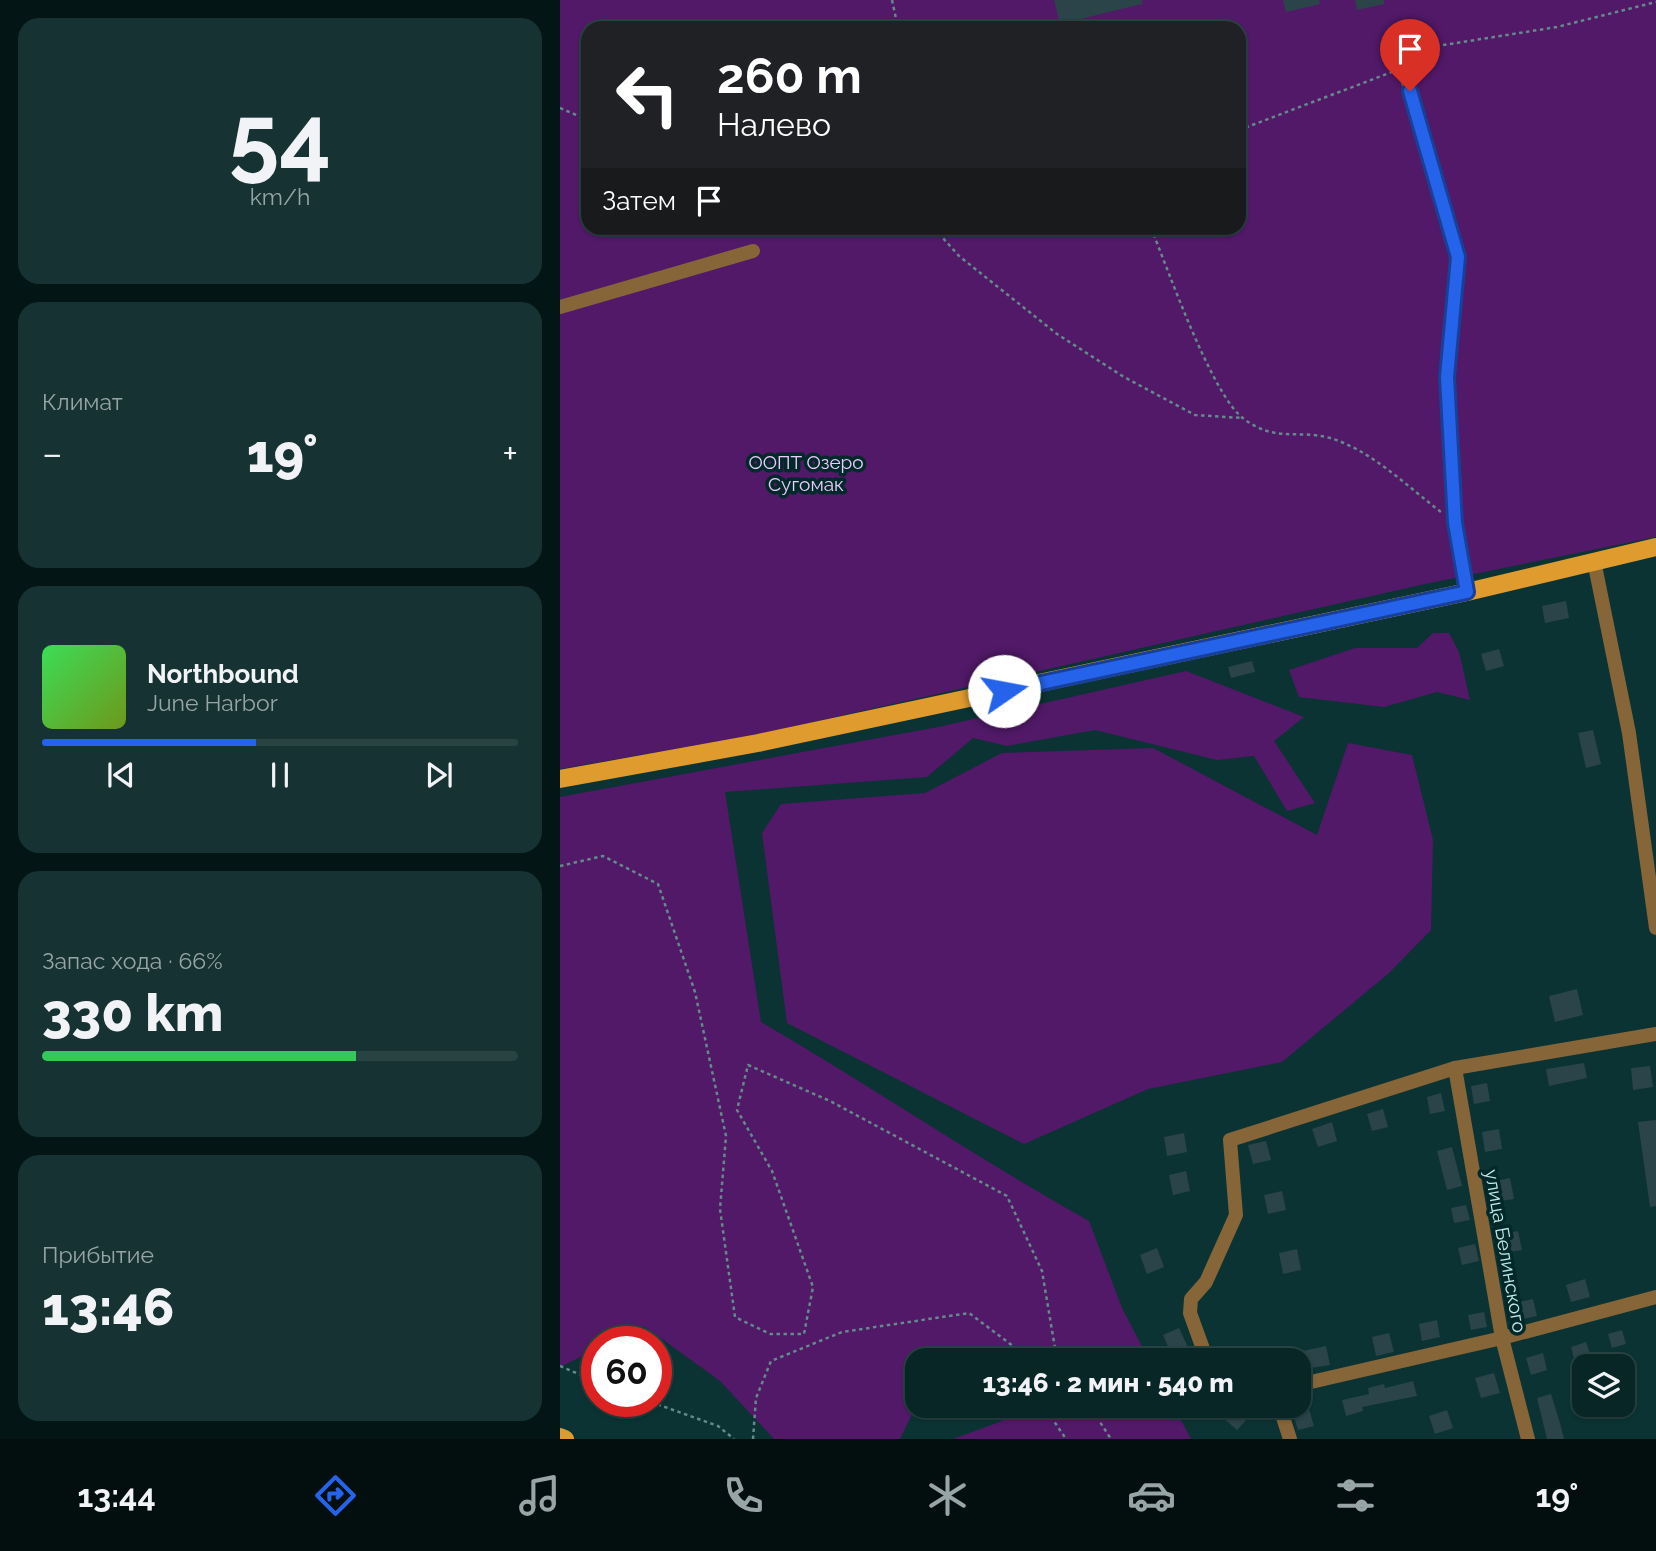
<!DOCTYPE html>
<html lang="ru">
<meta charset="utf-8">
<style>
body{margin:0;font-family:Raleway,sans-serif;background:#163232;color:#f1f3f6;height:100vh;display:flex;flex-direction:column;font-size:26px;white-space:nowrap}
*{box-sizing:border-box;margin:0}
p{font-size:23px;color:#98a5a7}
.icon{flex:none;width:38px;height:38px;fill:none;stroke:currentColor;stroke-width:2;stroke-linecap:round;stroke-linejoin:round}
.map{position:relative;flex:1;overflow:hidden}
.panel{display:flex;flex-direction:column;gap:18px;padding:18px;background:#041515;width:560px}
.panel>*{flex:none}
.top-card{position:absolute;left:21px;top:21px;width:665px;height:214px;border-radius:21px;box-shadow:0 2px 5px #0004,0 0 0 2px #294343;background:#202124;color:#fff;overflow:hidden}
.buttons{position:absolute;left:1012px;top:1354px;display:grid;gap:14px}
.buttons a{display:grid;place-items:center;width:63px;height:63px;border-radius:14px;background:#082626;box-shadow:0 2px 5px #0004,0 0 0 2px #294343;font-size:35px}
.speed{position:absolute;left:21px;top:1326px;display:flex;gap:14px;font-size:35px;font-weight:700;text-align:center}
.speed>*{display:grid;place-content:center;width:91px;height:91px;border-radius:50%;background:#082626;box-shadow:0 2px 5px #0004,0 0 0 2px #294343;line-height:1}
.speed .limit{border:10px solid #d22;background:#fff;color:#111}
.pin{position:absolute;display:grid;place-items:center;width:60px;height:60px;color:#fff;margin:-72px -30px;border-radius:50% 50% 50% 0;rotate:-45deg;box-shadow:0 0 7px #0007}
.pin .icon{rotate:45deg}
.me{position:absolute;width:77px;margin:-38px;rotate:78deg;stroke-linejoin:round;filter:drop-shadow(0 0 5px #0008)}
.turn{display:flex;align-items:center;gap:24px;height:147px;padding:0 21px;font-size:32px}
.turn .icon{width:91px;height:91px;stroke-width:2.5}
.turn b{display:block;font-size:49px;line-height:60px}
.then{display:flex;align-items:center;height:66px;padding:0 21px;background:#0003;gap:14px;font-size:26px}
.big{font-size:52px;font-weight:800;line-height:1.1}
.panel .widget{flex:1;display:flex;flex-direction:column;justify-content:center;gap:10px;min-width:0;padding:0 24px;border-radius:21px;background:#163232}
.panel .dial{align-items:center;gap:0}
.dial b{font-size:91px;line-height:1}
.song{display:flex;align-items:center;gap:21px}
.cover{width:84px;height:84px;border-radius:10px;background:linear-gradient(135deg,hsl(130 70% 55%),hsl(80 70% 35%))}
.played{height:7px;border-radius:4px;background:linear-gradient(90deg,#2563eb 45%,#294343 45%)}
.keys{display:flex;justify-content:space-around;direction:ltr}
.heat{display:flex;justify-content:space-between;align-items:center;font-size:38px;direction:ltr}
.charge{height:10px;border-radius:5px;background:linear-gradient(90deg,#34c759 66%,#294343 0)}
.trip{position:absolute;left:345px;top:1348px;width:406px;height:70px;border-radius:21px;background:#082626;box-shadow:0 2px 5px #0004,0 0 0 2px #294343;font-weight:800;line-height:70px;text-align:center}
.tabs{display:flex;height:112px;justify-content:space-around;align-items:center;background:#030f0f;color:#98a5a7}
.tabs .icon{width:49px;height:49px}
.tabs .on{color:#2563eb}
.tabs b{font-size:32px;color:#f1f3f6}
main{display:flex;flex:1;min-height:0}
.map>svg:first-child{display:block}
.green{fill:#511968;fill-rule:evenodd}
.building{fill:#2a444a}
.lines{fill:none;stroke-linecap:round;stroke-linejoin:round}
.path{stroke:#658a8a;stroke-width:2.5;stroke-dasharray:3.5 3.5;stroke-linecap:butt}
.minor{stroke:#866538;stroke-width:14}
.major{stroke:#df9b2e;stroke-width:18}
.route-casing{stroke:#184099;stroke-width:18}
.route{stroke:#2563eb;stroke-width:12}
.labels{text-anchor:middle;stroke-width:7;stroke-linejoin:round;paint-order:stroke}
.park-label{font-size:19px;fill:#edcbfe;stroke:#002929}
.street-label{font-size:19px;fill:#c5e8e7;stroke:#002929}
</style>
<main>
<section class="panel">
<div class="widget dial"><b>54</b><p>km/h</p></div>
<div class="widget"><p>Климат</p>
<div class="heat"><a>−</a><b class="big">19°</b><a>+</a></div>
</div>
<div class="widget">
<div class="song"><i class="cover"></i><div><b>Northbound</b><p>June Harbor</p></div></div>
<div class="played"></div>
<div class="keys"><svg class="icon" aria-label="previous" viewBox="0 0 24 24"><path d="M18 5L8 12l10 7zM5 5v14"/></svg><svg class="icon" aria-label="pause" viewBox="0 0 24 24"><path d="M8 5v14M16 5v14"/></svg><svg class="icon" aria-label="next" viewBox="0 0 24 24"><path d="M6 5l10 7-10 7zM19 5v14"/></svg></div>
</div>
<div class="widget"><p>Запас хода · 66%</p><b class="big">330 km</b><div class="charge"></div></div>
<div class="widget"><p>Прибытие</p><b class="big">13:46</b></div>
</section>
<div class="map">
<svg width="1096" height="1439" viewBox="0 0 1096 1439">
<rect width="100%" height="100%" fill="#0b3333"/>
<g class="green">
<path d="M 0,0 L 1096,0 L 1096,537 L 865,584 L 195,735 L 0,769 ZM 28,28 L 679,28 L 679,228 L 28,228 Z"/>
<polygon points="873,633 889,633 899,652 910,700 877,692 824,707 739,697 729,670 795,648 857,648"/>
<path d="M 626,671 L 744,717 L 714,741 L 755,803 L 727,811 L 694,756 L 657,760 L 535,730 L 447,746 L 413,738 L 367,777 L 165,792 L 201,1022 C 312,1087 418,1159 529,1221 L 562,1308 L 589,1360 L 357,1360 L 357,1404 L 340,1439 L 214,1439 L 160,1381 L 84,1326 L 50,1342 L 37,1342 L 37,1349 L 0,1367 L 0,797 L 378,727 Z"/>
<polygon points="788,743 852,755 873,840 871,930 829,973 722,1062 588,1089 464,1144 227,1023 202,833 221,804 365,793 442,753 593,748 757,835"/>
<polygon points="410,1405 613,1405 631,1439 393,1439 442,1421"/>
</g>
<g class="building">
<polygon points="494,0 582,0 582,4 500,24"/>
<polygon points="723,0 759,0 760,4 726,12"/>
<polygon points="795,0 824,0 824,4 797,10"/>
<polygon points="1006,601 1009,618 985,623 982,606"/>
<polygon points="939,649 944,666 926,671 921,654"/>
<polygon points="692,661 695,672 671,678 668,667"/>
<polygon points="1033,730 1041,764 1026,768 1018,733"/>
<polygon points="1017,989 1023,1015 995,1022 989,996"/>
<polygon points="1024,1063 1027,1078 989,1086 986,1069"/>
<polygon points="1090,1066 1093,1087 1073,1090 1071,1068"/>
<polygon points="927,1083 930,1101 914,1104 911,1086"/>
<polygon points="881,1093 885,1111 870,1114 867,1097"/>
<polygon points="823,1109 828,1127 812,1131 807,1114"/>
<polygon points="1096,1120 1096,1206 1090,1207 1078,1122"/>
<polygon points="772,1122 777,1141 758,1147 752,1129"/>
<polygon points="939,1129 942,1149 925,1152 922,1132"/>
<polygon points="624,1133 627,1152 607,1156 604,1137"/>
<polygon points="706,1141 711,1160 693,1164 688,1145"/>
<polygon points="892,1147 902,1186 887,1190 877,1151"/>
<polygon points="626,1171 630,1191 613,1195 609,1175"/>
<polygon points="950,1178 954,1199 935,1202 931,1182"/>
<polygon points="722,1191 726,1210 708,1214 704,1195"/>
<polygon points="906,1205 910,1220 894,1223 891,1208"/>
<polygon points="958,1231 962,1250 944,1253 941,1234"/>
<polygon points="915,1244 919,1261 902,1265 898,1248"/>
<polygon points="597,1248 604,1267 587,1274 580,1255"/>
<polygon points="737,1249 741,1270 723,1274 719,1253"/>
<polygon points="1025,1279 1030,1297 1011,1302 1006,1285"/>
<polygon points="973,1299 977,1316 958,1320 954,1303"/>
<polygon points="924,1312 927,1327 911,1330 908,1315"/>
<polygon points="877,1320 880,1337 862,1341 859,1324"/>
<polygon points="619,1328 626,1343 633,1360 614,1360 603,1335"/>
<polygon points="1062,1330 1066,1344 1052,1348 1048,1334"/>
<polygon points="829,1333 834,1352 816,1356 812,1337"/>
<polygon points="1026,1342 1031,1357 1015,1362 1011,1347"/>
<polygon points="766,1346 770,1365 738,1370 738,1352"/>
<polygon points="983,1353 987,1370 971,1375 966,1358"/>
<polygon points="934,1373 940,1393 921,1398 915,1378"/>
<polygon points="853,1381 857,1396 802,1407 803,1411 786,1416 782,1400 809,1394 808,1388 824,1384 825,1388"/>
<polygon points="991,1394 1000,1423 1004,1439 987,1439 977,1398"/>
<polygon points="672,1405 689,1417 677,1430 662,1417"/>
<polygon points="749,1409 754,1426 738,1430 733,1414"/>
<polygon points="887,1410 893,1428 875,1434 869,1416"/>
</g>
<g class="lines">
<g class="path">
<polyline points="332,0 338,28"/>
<polyline points="853,61 871,47 997,27 1096,2"/>
<polyline points="0,108 28,120"/>
<polyline points="679,130 832,72"/>
<polyline points="374,228 399,256 497,334 564,377 635,415 682,418"/>
<path d="M 591,228 C 608,269 652,396 684,419 C 716,443 738,429 770,438 C 811,450 848,487 881,512"/>
<polyline points="0,866 43,856 98,884 135,992 166,1136 160,1209 175,1317 210,1334 244,1334 253,1287 212,1171 177,1110 188,1065 270,1101 447,1196 482,1271 497,1360"/>
<polyline points="0,1366 37,1382"/>
<polyline points="91,1402 158,1426 174,1439"/>
<polyline points="483,1405 506,1439"/>
<polyline points="529,1405 551,1439"/>
<polyline points="193,1439 196,1398 211,1361 282,1332 409,1313 453,1346 459,1360"/>
</g>
<g class="minor">
<polyline points="844,68 898,257 887,378 895,523 907,592"/>
<polyline points="0,307 193,251"/>
<polyline points="1034,561 1069,733 1096,928"/>
<polyline points="895,1068 942,1338 968,1439"/>
<polyline points="647,1360 630,1313 631,1299 646,1282 676,1215 670,1140 895,1068 1096,1034"/>
<polyline points="738,1385 942,1338 1096,1297"/>
<polyline points="719,1405 730,1439"/>
</g>
<g class="major">
<polyline points="0,779 198,743 907,592 1096,547"/>
<polyline points="0,1437 5,1439"/>
</g>
</g>
<g class="lines">
<g class="route-casing">
<polyline id="route" points="444,691 907,592 895,523 887,377 898,257 850,91"/>
</g>
<use href="#route" class="route"/>
</g>
<g class="labels">
<g class="park-label">
<text x="246" y="469">ООПТ Озеро<tspan x="246" dy="22">Сугомак</tspan></text>
</g>
<g class="street-label">
<text transform="translate(946 1251) rotate(80)" y="7">улица Белинского</text>
</g>
</g>
</svg>
<div class="buttons">
<a><svg class="icon" aria-label="layers" viewBox="0 0 24 24"><path d="M12 4l9 5-9 5-9-5zM3 14l9 5 9-5"/></svg></a>
</div>
<div class="speed"><div class="limit">60</div></div>
<div class="pin" style="left:850px;top:91px;background:#d93025"><svg class="icon" aria-label="arrive" viewBox="0 0 24 24"><path d="M6 21V4h12l-3 4 3 4H6"/></svg></div>
<svg class="me" style="left:444px;top:691px" viewBox="-20 -20 40 40"><circle r="19" fill="#fff"/><path d="M0-13L10 11 0 6-10 11z" fill="#2563eb"/></svg>
<div class="trip">13:46 · 2 мин · 540 m</div>
<div class="top-card">
<div class="turn"><svg class="icon" aria-label="left" viewBox="0 0 24 24"><path d="M17 20v-9H6M10 6l-5 5 5 5"/></svg><div><b>260 m</b>Налево</div></div>
<div class="then">Затем<svg class="icon" aria-label="arrive" viewBox="0 0 24 24"><path d="M6 21V4h12l-3 4 3 4H6"/></svg></div>
</div>
</div>
</main>
<nav class="tabs">
<b>13:44</b>
<svg class="icon on" aria-label="directions" viewBox="0 0 24 24"><path d="M12 3l9 9-9 9-9-9zM9 14v-3h6M13 9l2 2-2 2"/></svg>
<svg class="icon" aria-label="music" viewBox="0 0 24 24"><path d="M9 18V5l10-2v13"/><circle cx="6" cy="18" r="3"/><circle cx="16" cy="16" r="3"/></svg>
<svg class="icon" aria-label="phone" viewBox="0 0 24 24"><path d="M5 4h4l2 5-3 2q2 4 5 5l2-3 5 2v4C11 20 4 13 5 4z"/></svg>
<svg class="icon" aria-label="climate" viewBox="0 0 24 24"><path d="M12 3v18M4 7l16 10M4 17L20 7"/></svg>
<svg class="icon" aria-label="car" viewBox="0 0 24 24"><path d="M5 17H2v-5l4-1 3-4h7l3 4 3 1v5h-3M9 17h6M6 11h13"/><circle cx="7" cy="17" r="2"/><circle cx="17" cy="17" r="2"/></svg>
<svg class="icon" aria-label="filters" viewBox="0 0 24 24"><path d="M4 7h16M4 17h16"/><circle cx="9" cy="7" r="2"/><circle cx="15" cy="17" r="2"/></svg>
<b>19°</b>
</nav>
